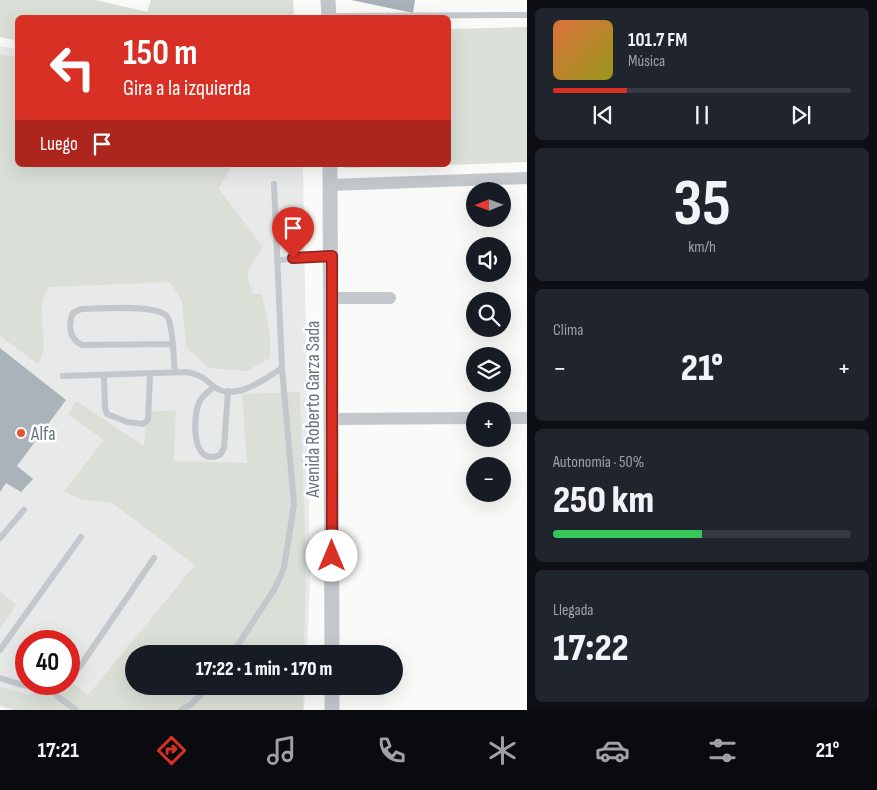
<!DOCTYPE html>
<html lang="es">
<meta charset="utf-8">
<style>
body{margin:0;font-family:"Sofia Sans Condensed",sans-serif;background:#20242c;color:#f1f3f6;height:100vh;display:flex;flex-direction:column;font-size:19px;white-space:nowrap}
*{box-sizing:border-box;margin:0}
p{font-size:16px;color:#9ea1a6}
.icon{flex:none;width:28px;height:28px;fill:none;stroke:currentColor;stroke-width:2;stroke-linecap:round;stroke-linejoin:round}
.map{position:relative;flex:1;overflow:hidden}
.drawer{display:flex;flex-direction:column;gap:8px;padding:8px;background:#0d0f14;width:350px}
.drawer>*{flex:none}
.hud{position:absolute;left:15px;top:15px;width:436px;height:152px;border-radius:8px;box-shadow:0 5px 20px #0002;background:#d93025;color:#fff;overflow:hidden}
.needle{width:32px;rotate:269deg}
.fabs{position:absolute;left:466px;top:182px;display:grid;gap:10px}
.fabs a{display:grid;place-items:center;width:45px;height:45px;border-radius:50%;background:#171b24;box-shadow:0 5px 20px #0002;font-size:25px}
.speed{position:absolute;left:15px;top:630px;display:flex;gap:10px;font-size:25px;font-weight:700;text-align:center}
.speed>*{display:grid;place-content:center;width:65px;height:65px;border-radius:50%;background:#171b24;box-shadow:0 5px 20px #0002;line-height:1}
.speed .limit{border:8px solid #d22;background:#fff;color:#111}
.pin{position:absolute;display:grid;place-items:center;width:42px;height:42px;color:#fff;margin:-51px -21px;border-radius:50% 50% 50% 0;rotate:-45deg;box-shadow:0 0 5px #0007}
.pin .icon{rotate:45deg}
.me{position:absolute;width:55px;margin:-28px;rotate:0deg;stroke-linejoin:round;filter:drop-shadow(0 0 4px #0008)}
.turn{display:flex;align-items:center;gap:18px;height:105px;padding:0 25px;font-size:22px}
.turn .icon{width:65px;height:65px;stroke-width:2.5}
.turn b{display:block;font-size:35px;line-height:42px}
.then{display:flex;align-items:center;height:48px;padding:0 25px;background:#0003;gap:10px;font-size:19px}
.big{font-size:38px;font-weight:800;line-height:1.1}
.drawer .widget{flex:1;display:flex;flex-direction:column;justify-content:center;gap:8px;min-width:0;padding:0 18px;border-radius:8px;background:#20242c}
.drawer .dial{align-items:center;gap:0}
.dial b{font-size:65px;line-height:1}
.song{display:flex;align-items:center;gap:15px}
.cover{width:60px;height:60px;border-radius:8px;background:linear-gradient(135deg,hsl(20 70% 55%),hsl(60 70% 35%))}
.played{height:5px;border-radius:2px;background:linear-gradient(90deg,#d93025 25%,#363941 25%)}
.keys{display:flex;justify-content:space-around;direction:ltr}
.heat{display:flex;justify-content:space-between;align-items:center;font-size:28px;direction:ltr}
.charge{height:8px;border-radius:4px;background:linear-gradient(90deg,#34c759 50%,#363941 0)}
.trip{position:absolute;left:125px;top:645px;width:278px;height:50px;border-radius:25px;background:#171b24;box-shadow:0 5px 20px #0002;font-weight:800;line-height:50px;text-align:center}
.tab-bar{display:flex;height:80px;justify-content:space-around;align-items:center;background:#090b0e;color:#9ea1a6}
.tab-bar .icon{width:35px;height:35px}
.tab-bar .active{color:#d93025}
.tab-bar b{font-size:22px;color:#f1f3f6}
main{display:flex;flex:1;min-height:0}
.map>svg:first-child{display:block}
.built{fill:#e8e9e9;fill-rule:evenodd}
.green{fill:#dadfd7}
.building{fill:#aab3b9}
.lines{fill:none;stroke-linecap:round;stroke-linejoin:round}
.service{stroke:#c3c8cc;stroke-width:6}
.minor{stroke:#c3c8cc;stroke-width:12}
.tertiary{stroke:#c3c8cc;stroke-width:15}
.route-casing{stroke:#8d1f18;stroke-width:12}
.route{stroke:#d93025;stroke-width:9}
.poi-dot{fill:#e4572e;stroke:#fff;stroke-width:2}
.labels{text-anchor:middle;stroke-width:5;stroke-linejoin:round;paint-order:stroke}
.street-label{font-size:19px;fill:#657683;stroke:#fff}
.poi-label{font-size:19px;fill:#657683;stroke:#fff;text-anchor:start}
</style>
<main>
<div class="map">
<svg width="527" height="710" viewBox="0 0 527 710">
<rect width="100%" height="100%" fill="#fafaf8"/>
<path class="built" d="M 0,46 L 17,49 L 18,165 L 303,165 L 310,581 L 307,654 L 134,654 L 134,686 L 305,686 L 304,710 L 11,710 L 0,707 ZM 26,641 L 69,641 L 69,684 L 26,684 Z"/>
<g class="green">
<polygon points="0,0 96,0 147,12 151,0 293,0 294,17 18,18 17,41 0,37"/>
<polygon points="527,27 527,162 449,165 449,29"/>
<path d="M 0,54 L 17,57 L 18,165 L 232,165 L 219,189 L 263,247 L 247,272 L 252,294 L 262,294 L 270,334 L 270,358 L 247,371 L 209,368 L 186,347 L 182,301 L 170,282 L 49,287 C 31,313 53,339 38,364 L 0,336 Z"/>
<polygon points="344,165 441,165 344,168"/>
<polygon points="300,392 306,565 304,654 134,654 134,686 303,686 303,710 15,710 0,705 0,687 29,695 72,683 88,695 195,565 112,503 80,499 64,491 104,440 68,414 76,401 144,446 147,412 176,410 174,461 247,463 242,394"/>
<polygon points="0,591 16,605 0,628"/>
</g>
<g class="building">
<polygon points="351,0 415,0 413,13"/>
<polygon points="0,348 66,400 17,466 33,479 21,492 6,483 0,492"/>
</g>
<g class="lines">
<g class="service">
<polyline points="330,16 527,15"/>
<polyline points="279,260 330,256"/>
<path d="M 171,344 L 82,345 C 69,339 68,325 73,313 L 81,309 C 97,309 162,303 168,318 C 174,331 173,358 175,372"/>
<path d="M 63,376 L 186,372 C 199,374 204,378 213,386 C 234,403 265,379 282,368"/>
<polyline points="104,376 105,408 107,414 127,422 143,424 148,420 150,375"/>
<path d="M 214,387 C 209,391 203,395 200,401 C 192,416 191,468 220,455 L 224,448 L 228,391"/>
<polyline points="0,538 24,510"/>
<polyline points="0,650 81,537"/>
<polyline points="232,654 275,588 284,568 294,504 282,368 274,184"/>
<polyline points="69,677 79,668 154,558"/>
<path d="M 0,678 C 18,684 34,690 52,684"/>
<polyline points="49,685 58,697 76,710"/>
<polyline points="181,710 190,705 210,686"/>
</g>
<g class="minor">
<polyline points="331,185 527,178"/>
<polyline points="332,298 390,298"/>
<polyline points="502,418 527,418"/>
<polyline points="332,419 475,418"/>
</g>
<g class="tertiary">
<polyline points="328,0 329,18"/>
<polyline points="330,165 332,654"/>
<polyline points="332,686 332,710"/>
</g>
</g>
<g class="lines">
<g class="route-casing">
<polyline id="route" points="293,258 332,256 332,556"/>
</g>
<use href="#route" class="route"/>
</g>
<circle class="poi-dot" cx="21" cy="433" r="5"/>
<g class="labels">
<g class="street-label">
<text transform="translate(312 409) rotate(-90)" y="7">Avenida Roberto Garza Sada</text>
</g>
<g class="poi-label">
<text x="31" y="440">Alfa</text>
</g>
</g>
</svg>
<div class="fabs">
<a><svg class="needle" viewBox="-14 -14 28 28"><path d="M0-13l5 13h-10z" fill="#e53935"/><path d="M0 13l5-13h-10z" fill="#9ea1a6"/></svg></a>
<a><svg class="icon" aria-label="sound" viewBox="0 0 24 24"><path d="M4 9h4l5-4v14l-5-4H4zM17 9q2 3 0 6"/></svg></a>
<a><svg class="icon" aria-label="search" viewBox="0 0 24 24"><circle cx="10" cy="10" r="6"/><path d="M15 15l6 6"/></svg></a>
<a><svg class="icon" aria-label="layers" viewBox="0 0 24 24"><path d="M12 4l9 5-9 5-9-5zM3 14l9 5 9-5"/></svg></a>
<a>+</a>
<a>−</a>
</div>
<div class="speed"><div class="limit">40</div></div>
<div class="pin" style="left:293px;top:258px;background:#d93025"><svg class="icon" aria-label="arrive" viewBox="0 0 24 24"><path d="M6 21V4h12l-3 4 3 4H6"/></svg></div>
<svg class="me" style="left:332px;top:556px" viewBox="-20 -20 40 40"><circle r="19" fill="#fff"/><path d="M0-13L10 11 0 6-10 11z" fill="#d93025"/></svg>
<div class="trip">17:22 · 1 min · 170 m</div>
<div class="hud">
<div class="turn"><svg class="icon" aria-label="left" viewBox="0 0 24 24"><path d="M17 20v-9H6M10 6l-5 5 5 5"/></svg><div><b>150 m</b>Gira a la izquierda</div></div>
<div class="then">Luego<svg class="icon" aria-label="arrive" viewBox="0 0 24 24"><path d="M6 21V4h12l-3 4 3 4H6"/></svg></div>
</div>
</div>
<section class="drawer">
<div class="widget">
<div class="song"><i class="cover"></i><div><b>101.7 FM</b><p>Música</p></div></div>
<div class="played"></div>
<div class="keys"><svg class="icon" aria-label="previous" viewBox="0 0 24 24"><path d="M18 5L8 12l10 7zM5 5v14"/></svg><svg class="icon" aria-label="pause" viewBox="0 0 24 24"><path d="M8 5v14M16 5v14"/></svg><svg class="icon" aria-label="next" viewBox="0 0 24 24"><path d="M6 5l10 7-10 7zM19 5v14"/></svg></div>
</div>
<div class="widget dial"><b>35</b><p>km/h</p></div>
<div class="widget"><p>Clima</p>
<div class="heat"><a>−</a><b class="big">21°</b><a>+</a></div>
</div>
<div class="widget"><p>Autonomía · 50%</p><b class="big">250 km</b><div class="charge"></div></div>
<div class="widget"><p>Llegada</p><b class="big">17:22</b></div>
</section>
</main>
<nav class="tab-bar">
<b>17:21</b>
<svg class="icon active" aria-label="directions" viewBox="0 0 24 24"><path d="M12 3l9 9-9 9-9-9zM9 14v-3h6M13 9l2 2-2 2"/></svg>
<svg class="icon" aria-label="music" viewBox="0 0 24 24"><path d="M9 18V5l10-2v13"/><circle cx="6" cy="18" r="3"/><circle cx="16" cy="16" r="3"/></svg>
<svg class="icon" aria-label="phone" viewBox="0 0 24 24"><path d="M5 4h4l2 5-3 2q2 4 5 5l2-3 5 2v4C11 20 4 13 5 4z"/></svg>
<svg class="icon" aria-label="climate" viewBox="0 0 24 24"><path d="M12 3v18M4 7l16 10M4 17L20 7"/></svg>
<svg class="icon" aria-label="car" viewBox="0 0 24 24"><path d="M5 17H2v-5l4-1 3-4h7l3 4 3 1v5h-3M9 17h6M6 11h13"/><circle cx="7" cy="17" r="2"/><circle cx="17" cy="17" r="2"/></svg>
<svg class="icon" aria-label="filters" viewBox="0 0 24 24"><path d="M4 7h16M4 17h16"/><circle cx="9" cy="7" r="2"/><circle cx="15" cy="17" r="2"/></svg>
<b>21°</b>
</nav>
